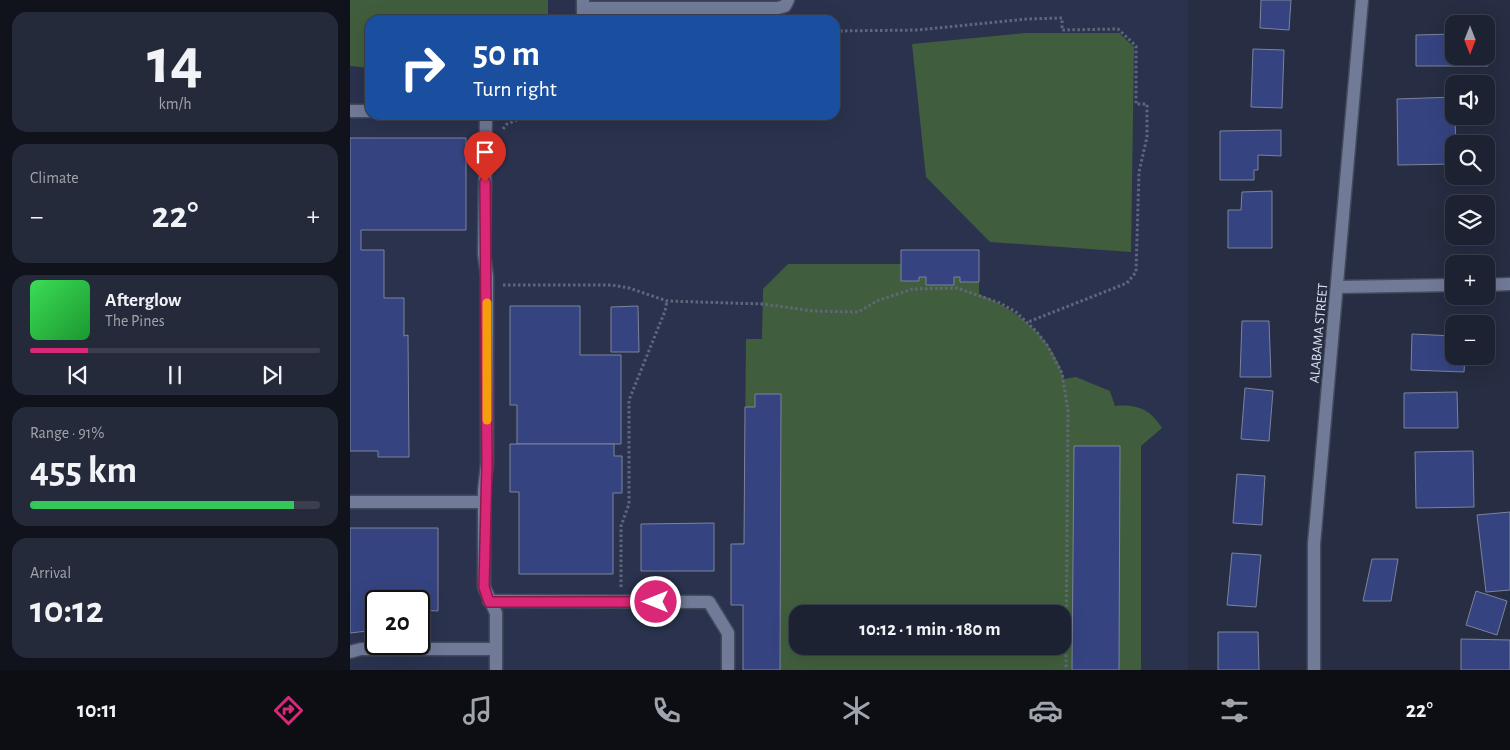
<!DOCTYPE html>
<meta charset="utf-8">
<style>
body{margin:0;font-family:"Alegreya Sans",sans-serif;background:#252a3a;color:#f1f3f6;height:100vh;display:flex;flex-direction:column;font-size:19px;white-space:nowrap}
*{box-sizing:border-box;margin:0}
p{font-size:16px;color:#a0a4ac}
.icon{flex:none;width:28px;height:28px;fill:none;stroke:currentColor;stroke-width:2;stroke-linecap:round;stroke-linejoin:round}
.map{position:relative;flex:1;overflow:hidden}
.details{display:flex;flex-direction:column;gap:12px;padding:12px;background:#10131c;width:350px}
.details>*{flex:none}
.banner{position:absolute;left:15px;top:15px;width:475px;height:105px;border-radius:15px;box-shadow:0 5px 20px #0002,0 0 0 1px #3b3f4d;background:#1a4fa0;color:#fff;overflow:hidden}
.needle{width:32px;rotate:180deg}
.fabs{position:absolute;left:1095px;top:15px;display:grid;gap:10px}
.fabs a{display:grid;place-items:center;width:50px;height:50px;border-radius:10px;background:#1d2232;box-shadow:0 5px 20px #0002,0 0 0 1px #3b3f4d;font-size:25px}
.speed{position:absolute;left:15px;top:590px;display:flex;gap:10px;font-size:25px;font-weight:700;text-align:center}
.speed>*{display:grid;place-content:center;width:65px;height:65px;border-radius:50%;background:#1d2232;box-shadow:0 5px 20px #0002,0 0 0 1px #3b3f4d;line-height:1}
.speed .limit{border:2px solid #111;border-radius:8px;background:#fff;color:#111}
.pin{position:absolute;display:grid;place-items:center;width:42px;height:42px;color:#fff;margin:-51px -21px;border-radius:50% 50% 50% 0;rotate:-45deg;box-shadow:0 0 5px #0007}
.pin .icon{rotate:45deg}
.me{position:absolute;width:55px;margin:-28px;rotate:270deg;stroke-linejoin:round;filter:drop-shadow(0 0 4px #0008)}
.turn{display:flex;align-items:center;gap:18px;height:105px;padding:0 25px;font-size:22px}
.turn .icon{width:65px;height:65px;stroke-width:2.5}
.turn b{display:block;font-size:35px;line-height:42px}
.big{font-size:38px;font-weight:700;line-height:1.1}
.details .card{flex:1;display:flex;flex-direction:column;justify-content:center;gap:8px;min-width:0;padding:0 18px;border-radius:15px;background:#252a3a}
.details .dial{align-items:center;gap:0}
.dial b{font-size:65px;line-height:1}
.song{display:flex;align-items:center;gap:15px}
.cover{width:60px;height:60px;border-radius:8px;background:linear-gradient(135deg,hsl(130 70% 55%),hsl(130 70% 35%))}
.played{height:5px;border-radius:2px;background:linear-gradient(90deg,#db2777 20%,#3b3f4d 20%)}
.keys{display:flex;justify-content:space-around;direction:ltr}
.heat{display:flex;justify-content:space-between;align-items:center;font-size:28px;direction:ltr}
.charge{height:8px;border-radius:4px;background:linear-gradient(90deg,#34c759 91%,#3b3f4d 0)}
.trip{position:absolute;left:439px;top:605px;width:282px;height:50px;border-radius:15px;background:#1d2232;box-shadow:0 5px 20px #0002,0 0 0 1px #3b3f4d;font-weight:700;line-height:50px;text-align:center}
.dock{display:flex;height:80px;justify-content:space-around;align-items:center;background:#0c0e14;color:#a0a4ac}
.dock .icon{width:35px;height:35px}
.dock .current{color:#db2777}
.dock b{font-size:22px;color:#f1f3f6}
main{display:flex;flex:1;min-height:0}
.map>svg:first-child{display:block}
.built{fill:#2a324e;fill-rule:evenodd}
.green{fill:#405e3d;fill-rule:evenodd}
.building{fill:#354481;stroke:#7b839c}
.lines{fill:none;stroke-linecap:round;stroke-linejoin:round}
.minor-casing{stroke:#444a5e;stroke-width:15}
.path{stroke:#61677a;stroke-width:3;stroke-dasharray:2.5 2.5;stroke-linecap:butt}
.minor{stroke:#717b98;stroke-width:12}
.route-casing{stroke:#8e194d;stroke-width:12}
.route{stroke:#db2777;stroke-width:9}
.slow{stroke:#f59e0b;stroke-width:9}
.labels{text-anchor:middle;stroke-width:5;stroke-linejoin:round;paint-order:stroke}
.street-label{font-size:14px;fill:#dbe0ee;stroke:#272d42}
</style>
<main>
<section class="details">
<div class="card dial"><b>14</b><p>km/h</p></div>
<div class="card"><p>Climate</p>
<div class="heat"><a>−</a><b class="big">22°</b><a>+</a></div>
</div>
<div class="card">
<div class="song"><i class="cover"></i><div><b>Afterglow</b><p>The Pines</p></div></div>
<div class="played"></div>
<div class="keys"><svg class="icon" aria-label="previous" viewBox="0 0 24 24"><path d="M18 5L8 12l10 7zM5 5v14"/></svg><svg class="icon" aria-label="pause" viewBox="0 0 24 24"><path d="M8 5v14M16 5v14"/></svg><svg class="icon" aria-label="next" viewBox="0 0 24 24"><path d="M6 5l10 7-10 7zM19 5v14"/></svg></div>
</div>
<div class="card"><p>Range · 91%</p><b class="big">455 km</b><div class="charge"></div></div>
<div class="card"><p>Arrival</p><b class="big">10:12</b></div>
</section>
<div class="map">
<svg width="1160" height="670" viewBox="0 0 1160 670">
<rect width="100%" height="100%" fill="#272d42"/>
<path class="built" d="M 0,0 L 838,0 L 838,670 L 0,670 ZM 20,20 L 485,20 L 485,115 L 20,115 ZM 26,601 L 69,601 L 69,644 L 26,644 ZM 448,614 L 712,614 L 712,646 L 448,646 Z"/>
<g class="green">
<polygon points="0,0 198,0 198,20 20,20 20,68 0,66"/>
<polygon points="675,33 769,33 784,47 781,252 640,242 576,177 562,44"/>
<path d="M 551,250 L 629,250 L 629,294 C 667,310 703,337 714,379 L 726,377 L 760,391 L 765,406 C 787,404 800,409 812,428 L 791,446 L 791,670 L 393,670 L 393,605 L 381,605 L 381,544 L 394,543 L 396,339 L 412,339 L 413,289 L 438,264 L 551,264 ZM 448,614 L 712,614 L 712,646 L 448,646 Z"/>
</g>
<g class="building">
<polygon points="911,0 941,0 939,30 910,28"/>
<polygon points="1104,34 1104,56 1136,56 1137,34 1138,66 1066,66 1066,35"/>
<polygon points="903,49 934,50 932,108 901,107"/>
<polygon points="1104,97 1106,144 1104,144 1104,164 1048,165 1047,99"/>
<polygon points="931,130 931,156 908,155 908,170 904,170 904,180 870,180 870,131"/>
<polygon points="0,138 116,138 116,230 11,230 11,250 34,250 34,298 54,298 54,336 58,335 59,457 28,457 28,451 0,451"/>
<polygon points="922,191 922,248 878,248 878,210 891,210 892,192"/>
<polygon points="551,250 629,250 629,282 610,282 610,277 604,277 604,285 576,285 576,277 569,277 569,281 551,281"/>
<polygon points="160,306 230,306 230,355 271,355 271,444 167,444 167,405 160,405"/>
<polygon points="288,306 289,352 261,352 261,307"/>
<polygon points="892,321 919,321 921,377 890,377"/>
<polygon points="1062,334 1104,336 1104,356 1115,356 1114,372 1061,370"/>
<polygon points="895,388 923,391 919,441 891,439"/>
<polygon points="1107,392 1108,428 1054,428 1054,393"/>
<polygon points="405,394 431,394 430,670 393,670 393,605 381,605 381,544 394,544 395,407 405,407"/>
<polygon points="160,444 264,444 264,456 272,456 272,493 263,493 263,574 169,574 169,492 160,492"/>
<polygon points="724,446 770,446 769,670 722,670"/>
<polygon points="1123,451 1124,507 1066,508 1065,452"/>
<polygon points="887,474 915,476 912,525 883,523"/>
<polygon points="1160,512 1160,590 1136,592 1127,515"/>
<polygon points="364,523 364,571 291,571 291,524"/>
<polygon points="0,528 88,528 88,611 69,610 69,601 26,601 26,630 0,633"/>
<polygon points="882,553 911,555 906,607 877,605"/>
<polygon points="1022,559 1048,559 1041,601 1013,601"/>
<polygon points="1126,591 1157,601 1147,635 1116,625"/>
<polygon points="868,632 908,632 909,670 868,670"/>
<polygon points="1111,639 1160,640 1160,670 1111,670"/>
</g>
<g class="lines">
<g class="minor-casing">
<g id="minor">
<polyline points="233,0 233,20"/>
<polyline points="233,8 428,8 435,6 438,0"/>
<polyline points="0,111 20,111"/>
<polyline points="136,115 134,254 137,276 137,464 134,490 134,587 146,613 146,670"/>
<polyline points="1136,285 1160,284"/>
<polyline points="988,287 1104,285"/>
<polyline points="0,502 134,502"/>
<polyline points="139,601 359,602 378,633 378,670"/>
<polyline points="0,652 11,649 146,649"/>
<polyline points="964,670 964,544 1012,0"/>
</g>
</g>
<g class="path">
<polyline points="485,31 568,30 677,19 712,18 712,30 768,29 786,46 786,104 797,104 797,137 789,172 786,272 777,283 678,322"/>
<polyline points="153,129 157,124 180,115"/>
<polyline points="153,285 262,285 279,288 317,301 413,304 463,311 508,312 529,300 563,289 607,288 650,303 666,312 687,332 697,345 712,373 718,411 716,670"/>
<polyline points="271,587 271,526 279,504 279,400 315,311 317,301"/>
</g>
<use href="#minor" class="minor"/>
</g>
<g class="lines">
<g class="route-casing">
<polyline id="route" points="135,182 137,464 134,587 139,602 306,602"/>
</g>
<use href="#route" class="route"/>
<polyline class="slow" points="137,303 137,420"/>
</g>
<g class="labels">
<g class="street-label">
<text transform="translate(968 333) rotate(-85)" y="5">ALABAMA STREET</text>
</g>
</g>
</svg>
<div class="fabs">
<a><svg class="needle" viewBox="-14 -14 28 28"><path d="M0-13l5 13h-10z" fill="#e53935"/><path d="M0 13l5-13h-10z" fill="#a0a4ac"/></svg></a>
<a><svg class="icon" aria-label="sound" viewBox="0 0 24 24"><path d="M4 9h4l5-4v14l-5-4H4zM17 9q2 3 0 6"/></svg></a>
<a><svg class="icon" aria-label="search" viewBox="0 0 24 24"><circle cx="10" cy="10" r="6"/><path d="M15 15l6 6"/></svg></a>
<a><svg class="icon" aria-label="layers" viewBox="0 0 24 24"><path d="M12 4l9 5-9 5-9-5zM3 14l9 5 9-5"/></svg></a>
<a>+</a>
<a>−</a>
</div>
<div class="speed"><div class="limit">20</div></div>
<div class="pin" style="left:135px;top:182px;background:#d93025"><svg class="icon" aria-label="arrive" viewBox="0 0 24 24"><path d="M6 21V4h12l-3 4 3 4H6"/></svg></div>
<svg class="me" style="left:306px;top:602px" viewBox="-20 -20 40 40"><circle r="17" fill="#db2777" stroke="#fff" stroke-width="3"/><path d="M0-11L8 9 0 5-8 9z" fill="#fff"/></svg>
<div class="trip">10:12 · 1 min · 180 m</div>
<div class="banner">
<div class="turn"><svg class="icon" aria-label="right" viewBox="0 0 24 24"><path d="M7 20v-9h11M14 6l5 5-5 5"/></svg><div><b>50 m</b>Turn right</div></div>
</div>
</div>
</main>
<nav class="dock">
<b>10:11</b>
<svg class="icon current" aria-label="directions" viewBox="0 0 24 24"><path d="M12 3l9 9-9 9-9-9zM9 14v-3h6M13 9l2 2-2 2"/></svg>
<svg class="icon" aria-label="music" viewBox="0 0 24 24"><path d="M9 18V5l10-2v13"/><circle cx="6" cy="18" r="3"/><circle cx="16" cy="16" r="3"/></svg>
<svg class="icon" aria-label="phone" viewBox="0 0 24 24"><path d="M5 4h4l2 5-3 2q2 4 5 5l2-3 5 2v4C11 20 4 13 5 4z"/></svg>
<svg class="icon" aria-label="climate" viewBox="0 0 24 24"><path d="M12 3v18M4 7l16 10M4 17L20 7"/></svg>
<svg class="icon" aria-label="car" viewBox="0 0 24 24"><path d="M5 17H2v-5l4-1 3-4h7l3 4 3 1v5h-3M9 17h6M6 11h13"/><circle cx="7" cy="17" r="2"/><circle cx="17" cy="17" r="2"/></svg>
<svg class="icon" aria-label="filters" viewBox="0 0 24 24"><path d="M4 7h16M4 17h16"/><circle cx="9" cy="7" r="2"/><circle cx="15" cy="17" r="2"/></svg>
<b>22°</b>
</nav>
